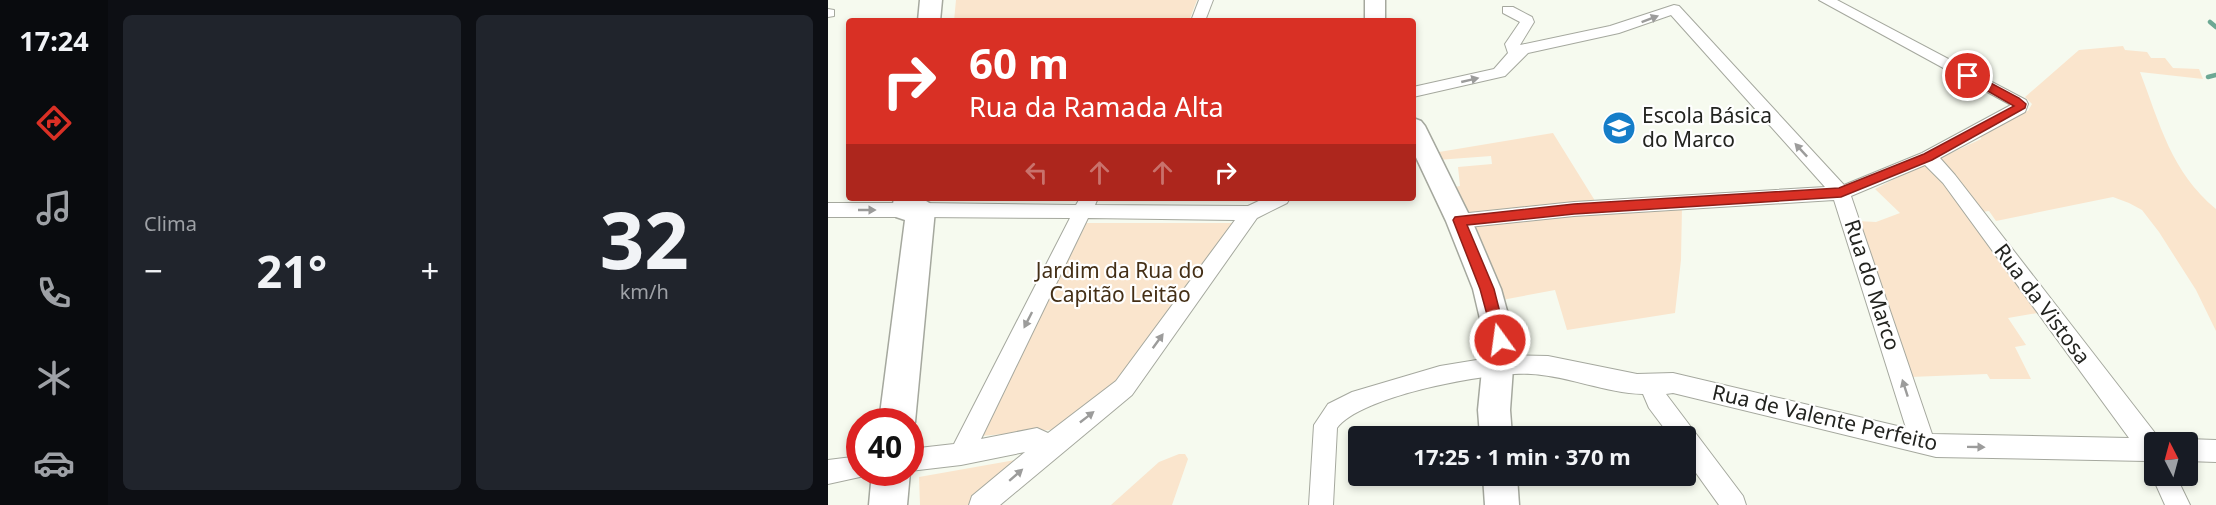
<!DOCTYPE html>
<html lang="pt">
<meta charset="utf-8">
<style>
body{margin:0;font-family:"Noto Sans",sans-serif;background:#20242c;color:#f1f3f6;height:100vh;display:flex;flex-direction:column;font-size:22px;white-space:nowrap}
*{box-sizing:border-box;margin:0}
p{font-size:20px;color:#9ea1a6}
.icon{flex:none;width:33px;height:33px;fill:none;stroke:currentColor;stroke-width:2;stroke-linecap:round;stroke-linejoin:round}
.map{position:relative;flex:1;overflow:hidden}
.sheet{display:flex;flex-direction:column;gap:15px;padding:15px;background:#0d0f14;width:720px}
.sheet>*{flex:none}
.hud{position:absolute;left:18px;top:18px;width:570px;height:183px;border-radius:6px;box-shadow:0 3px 9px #0003;background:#d93025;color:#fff;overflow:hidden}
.needle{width:39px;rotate:354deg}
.tools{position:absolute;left:1316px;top:432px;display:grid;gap:12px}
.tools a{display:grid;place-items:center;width:54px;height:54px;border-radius:6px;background:#171b24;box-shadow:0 3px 9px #0003;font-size:30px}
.speed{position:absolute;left:18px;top:408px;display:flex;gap:12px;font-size:30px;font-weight:700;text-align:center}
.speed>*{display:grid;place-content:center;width:78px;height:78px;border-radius:50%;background:#171b24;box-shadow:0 3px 9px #0003;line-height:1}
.speed .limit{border:9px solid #d22;background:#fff;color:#111}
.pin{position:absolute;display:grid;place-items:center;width:51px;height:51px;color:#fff;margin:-26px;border:3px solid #fff;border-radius:50%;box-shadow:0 2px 6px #0007}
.me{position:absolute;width:66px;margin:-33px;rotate:346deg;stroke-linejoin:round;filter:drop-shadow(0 0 4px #0008)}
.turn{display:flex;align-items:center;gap:21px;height:126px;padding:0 24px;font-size:27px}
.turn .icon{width:78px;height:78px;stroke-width:2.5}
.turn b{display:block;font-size:42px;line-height:51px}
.lanes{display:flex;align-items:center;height:57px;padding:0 24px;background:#0003;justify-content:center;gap:30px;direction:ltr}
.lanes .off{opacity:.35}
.big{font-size:45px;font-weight:700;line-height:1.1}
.sheet .widget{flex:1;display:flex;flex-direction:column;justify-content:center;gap:9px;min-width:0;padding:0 21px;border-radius:9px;background:#20242c}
.sheet .dial{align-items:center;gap:0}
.dial b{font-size:78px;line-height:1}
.heat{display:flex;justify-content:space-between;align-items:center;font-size:33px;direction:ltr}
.sheet .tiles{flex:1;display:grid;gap:15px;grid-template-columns:repeat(2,1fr)}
.trip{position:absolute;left:520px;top:426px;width:348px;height:60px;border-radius:6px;background:#171b24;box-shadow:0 3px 9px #0003;font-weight:700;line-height:60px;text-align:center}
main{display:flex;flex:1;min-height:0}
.menu{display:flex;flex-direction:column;width:108px;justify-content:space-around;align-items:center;background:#090b0e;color:#9ea1a6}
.menu .icon{width:42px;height:42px}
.menu .current{color:#d93025}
.menu b{font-size:27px;color:#f1f3f6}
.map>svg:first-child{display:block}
.green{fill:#fae5cd}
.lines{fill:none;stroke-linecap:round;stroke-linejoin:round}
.stream{stroke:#6ca894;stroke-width:4.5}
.street-casing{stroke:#a5a89e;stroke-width:2}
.secondary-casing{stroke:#a5a89e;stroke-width:3}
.primary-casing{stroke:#a5a89e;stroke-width:3}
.street{fill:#fff;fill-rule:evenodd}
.secondary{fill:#fff;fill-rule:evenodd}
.primary{fill:#fff;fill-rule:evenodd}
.oneway{fill:#9c9c9b}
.route{fill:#d93025;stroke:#8d1f18;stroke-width:1.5}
.labels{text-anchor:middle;stroke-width:4.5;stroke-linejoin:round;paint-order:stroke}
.poi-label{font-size:21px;fill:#232420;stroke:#fff;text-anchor:start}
.park-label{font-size:21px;fill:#442f16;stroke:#fff}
.street-label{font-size:21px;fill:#232420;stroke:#fff}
</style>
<main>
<nav class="menu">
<b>17:24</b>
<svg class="icon current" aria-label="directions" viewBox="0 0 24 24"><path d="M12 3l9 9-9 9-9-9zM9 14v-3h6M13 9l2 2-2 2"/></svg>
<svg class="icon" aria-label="music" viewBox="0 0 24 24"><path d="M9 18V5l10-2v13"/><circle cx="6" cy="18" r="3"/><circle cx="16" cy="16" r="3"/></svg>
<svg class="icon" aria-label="phone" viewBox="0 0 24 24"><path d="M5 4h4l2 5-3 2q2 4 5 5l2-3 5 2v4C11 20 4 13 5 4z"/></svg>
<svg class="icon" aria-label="climate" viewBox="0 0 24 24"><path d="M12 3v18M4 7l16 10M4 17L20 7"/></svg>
<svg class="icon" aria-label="car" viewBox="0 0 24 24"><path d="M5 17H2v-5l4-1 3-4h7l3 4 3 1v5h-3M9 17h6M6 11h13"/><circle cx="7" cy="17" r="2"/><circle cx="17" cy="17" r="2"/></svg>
</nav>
<section class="sheet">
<div class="tiles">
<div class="widget"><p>Clima</p>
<div class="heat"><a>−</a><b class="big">21°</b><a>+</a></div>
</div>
<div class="widget dial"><b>32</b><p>km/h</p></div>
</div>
</section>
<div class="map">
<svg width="1388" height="505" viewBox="0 0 1388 505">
<rect width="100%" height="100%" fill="#f6faef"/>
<g class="green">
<polygon points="128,0 369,0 361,21 126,21"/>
<path d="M 1295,46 L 1297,50 L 1319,52 L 1323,58 L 1337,58 L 1345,68 L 1371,69 L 1375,79 L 1312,72 C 1332,124 1343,172 1388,209 L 1388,331 L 1368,290 L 1331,232 L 1314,210 L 1301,203 L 1285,197 L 1168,221 L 1161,211 L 1154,212 L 1112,161 L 1112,156 L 1117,153 L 1121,154 L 1153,139 L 1152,134 L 1193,112 L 1200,111 L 1204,104 L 1197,97 L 1251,50 Z"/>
<polygon points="725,133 769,204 635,215 622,188 632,186 630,167 664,164 663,156 609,160 605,153"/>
<polygon points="1099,162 1215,312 1180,318 1198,345 1187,347 1203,379 1162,379 1159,374 1082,377 1029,221 1048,222 1072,213 1047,189"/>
<polygon points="854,207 853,260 847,313 739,330 727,290 674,300 641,225"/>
<polygon points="256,223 405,223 291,387 232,429 153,436"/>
<polygon points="351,454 357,454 360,459 344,505 283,505 331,462"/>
<polygon points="198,458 141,505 92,505 91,477"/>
</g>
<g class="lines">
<g class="stream">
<polyline points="1382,22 1388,27"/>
<polyline points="1380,77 1388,75"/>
</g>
<g class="street-casing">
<g id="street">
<polygon points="371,0 385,0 377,21 363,21"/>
<path d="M 991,0 L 1009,0 L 1198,100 L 1200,104 L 1197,112 L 1112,158 L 1127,175 L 1334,442 L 1326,442 L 1326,464 L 1318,461 L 1108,457 L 845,393 L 838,394 L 915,496 L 918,505 L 891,505 L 858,459 L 858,436 L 842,436 L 821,408 L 815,394 C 777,393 741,376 703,374 C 663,371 532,396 509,428 L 505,505 L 481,505 L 486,425 L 500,404 L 524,392 L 612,366 L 679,355 L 720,356 L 809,374 L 845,373 L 1078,428 L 1006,200 L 746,216 L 631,228 L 624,226 L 622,221 L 624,216 L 631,214 L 746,202 L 997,187 L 843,15 L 791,33 L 700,53 L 677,76 L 585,97 L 585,87 L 666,69 L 680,53 L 677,44 L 692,22 L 675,13 L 675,7 L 685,7 L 704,17 L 706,22 L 692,45 L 782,26 L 846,5 L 851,6 L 1016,185 L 1094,153 L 1183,105 ZM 1097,165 L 1115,183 L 1301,438 L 1104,434 L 1023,196 Z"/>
<polygon points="0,9 6,10 6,16 0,17"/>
<path d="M 252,198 L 270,198 L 267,205 L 420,206 L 437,198 L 462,198 L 459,203 L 429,218 L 304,395 L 172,505 L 141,505 L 144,496 L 197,452 L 133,465 L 82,471 L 82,449 L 126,444 L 242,218 L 93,217 L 86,213 L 78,217 L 0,217 L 0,203 L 78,203 L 86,207 L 93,203 L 248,205 ZM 260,218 L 407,220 L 288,381 L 220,433 L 209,428 L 153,439 Z"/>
<polygon points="1359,439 1388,440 1388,462 1359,461 1359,442 1350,442"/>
<polygon points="32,456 32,472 42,472 41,475 0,484 0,460"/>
<polygon points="1326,471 1326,476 1348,476 1362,505 1337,505 1324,476"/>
</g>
</g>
<g class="secondary-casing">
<g id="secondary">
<rect x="537" y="0" width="20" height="21"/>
<polygon points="585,118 593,121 597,126 644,221 673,289 687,340 682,410 684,436 652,436 650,410 657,340 645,289 618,221 585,151"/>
<polygon points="655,476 689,476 691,505 657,505"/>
</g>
</g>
<g class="primary-casing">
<g id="primary">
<polygon points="92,0 114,0 112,21 90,21"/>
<path d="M 66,198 C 83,198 99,195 107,210 L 87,422 L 82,432 L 82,422 L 51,422 L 77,220 L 68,217 L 64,210 Z"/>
<polygon points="44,472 82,472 79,505 41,505"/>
</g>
</g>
<use href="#street" class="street"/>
<use href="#secondary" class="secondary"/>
<use href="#primary" class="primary"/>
</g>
<defs><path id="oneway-solid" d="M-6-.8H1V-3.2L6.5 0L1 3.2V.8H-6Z" transform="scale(1.5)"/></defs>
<g class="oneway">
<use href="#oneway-solid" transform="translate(822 19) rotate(-21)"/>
<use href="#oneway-solid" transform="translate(642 80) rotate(-13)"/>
<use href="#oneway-solid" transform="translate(973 150) rotate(-133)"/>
<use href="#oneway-solid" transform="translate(39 210)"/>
<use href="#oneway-solid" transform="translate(200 320) rotate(117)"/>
<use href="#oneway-solid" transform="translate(330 341) rotate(-54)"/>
<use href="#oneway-solid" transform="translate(1077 388) rotate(-108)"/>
<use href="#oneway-solid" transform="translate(259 417) rotate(-38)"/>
<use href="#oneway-solid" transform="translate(1148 447) rotate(1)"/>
<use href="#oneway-solid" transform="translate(188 475) rotate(-41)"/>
</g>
<polygon class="route" points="1137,73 1144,73 1191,98 1198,104 1197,108 1104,160 1013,197 746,214 639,225 666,289 679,340 672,346 667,344 652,289 625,220 627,217 746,204 1011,188 1096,154 1186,106 1137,78"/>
<defs>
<g id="school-disc" transform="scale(1.725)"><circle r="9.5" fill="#157dc8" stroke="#fff"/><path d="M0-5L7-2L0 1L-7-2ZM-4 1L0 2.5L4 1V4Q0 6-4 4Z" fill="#fff"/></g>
</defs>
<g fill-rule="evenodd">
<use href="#school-disc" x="791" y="128"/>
</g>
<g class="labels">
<g class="poi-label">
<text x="814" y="123">Escola Básica<tspan x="814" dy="24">do Marco</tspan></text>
</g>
<g class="park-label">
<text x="292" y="278">Jardim da Rua do<tspan x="292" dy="24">Capitão Leitão</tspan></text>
</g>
<g class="street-label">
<text transform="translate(1044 285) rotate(72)" y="7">Rua do Marco</text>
<text transform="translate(1214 304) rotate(53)" y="7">Rua da Vistosa</text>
<text transform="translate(997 418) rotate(13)" y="7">Rua de Valente Perfeito</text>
</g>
</g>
</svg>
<div class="tools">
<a><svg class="needle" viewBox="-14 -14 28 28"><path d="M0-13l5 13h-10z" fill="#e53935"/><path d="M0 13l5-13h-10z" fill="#9ea1a6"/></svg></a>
</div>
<div class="speed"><div class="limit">40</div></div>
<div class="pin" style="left:1140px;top:76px;background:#d93025"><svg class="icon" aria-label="arrive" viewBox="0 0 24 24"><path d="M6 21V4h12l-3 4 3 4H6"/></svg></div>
<svg class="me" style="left:672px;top:340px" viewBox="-20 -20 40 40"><circle r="17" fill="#d93025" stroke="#fff" stroke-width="3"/><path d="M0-11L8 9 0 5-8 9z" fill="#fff"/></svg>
<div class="trip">17:25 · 1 min · 370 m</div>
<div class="hud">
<div class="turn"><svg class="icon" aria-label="right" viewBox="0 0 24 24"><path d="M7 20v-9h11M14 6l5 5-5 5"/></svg><div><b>60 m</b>Rua da Ramada Alta</div></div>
<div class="lanes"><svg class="icon off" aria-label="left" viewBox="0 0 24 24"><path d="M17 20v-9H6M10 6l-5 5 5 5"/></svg><svg class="icon off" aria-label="ahead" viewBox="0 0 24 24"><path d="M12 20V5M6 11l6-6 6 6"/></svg><svg class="icon off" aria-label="ahead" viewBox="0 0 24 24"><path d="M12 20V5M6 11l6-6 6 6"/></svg><svg class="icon" aria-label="right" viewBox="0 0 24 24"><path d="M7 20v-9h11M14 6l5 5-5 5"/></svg></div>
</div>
</div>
</main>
